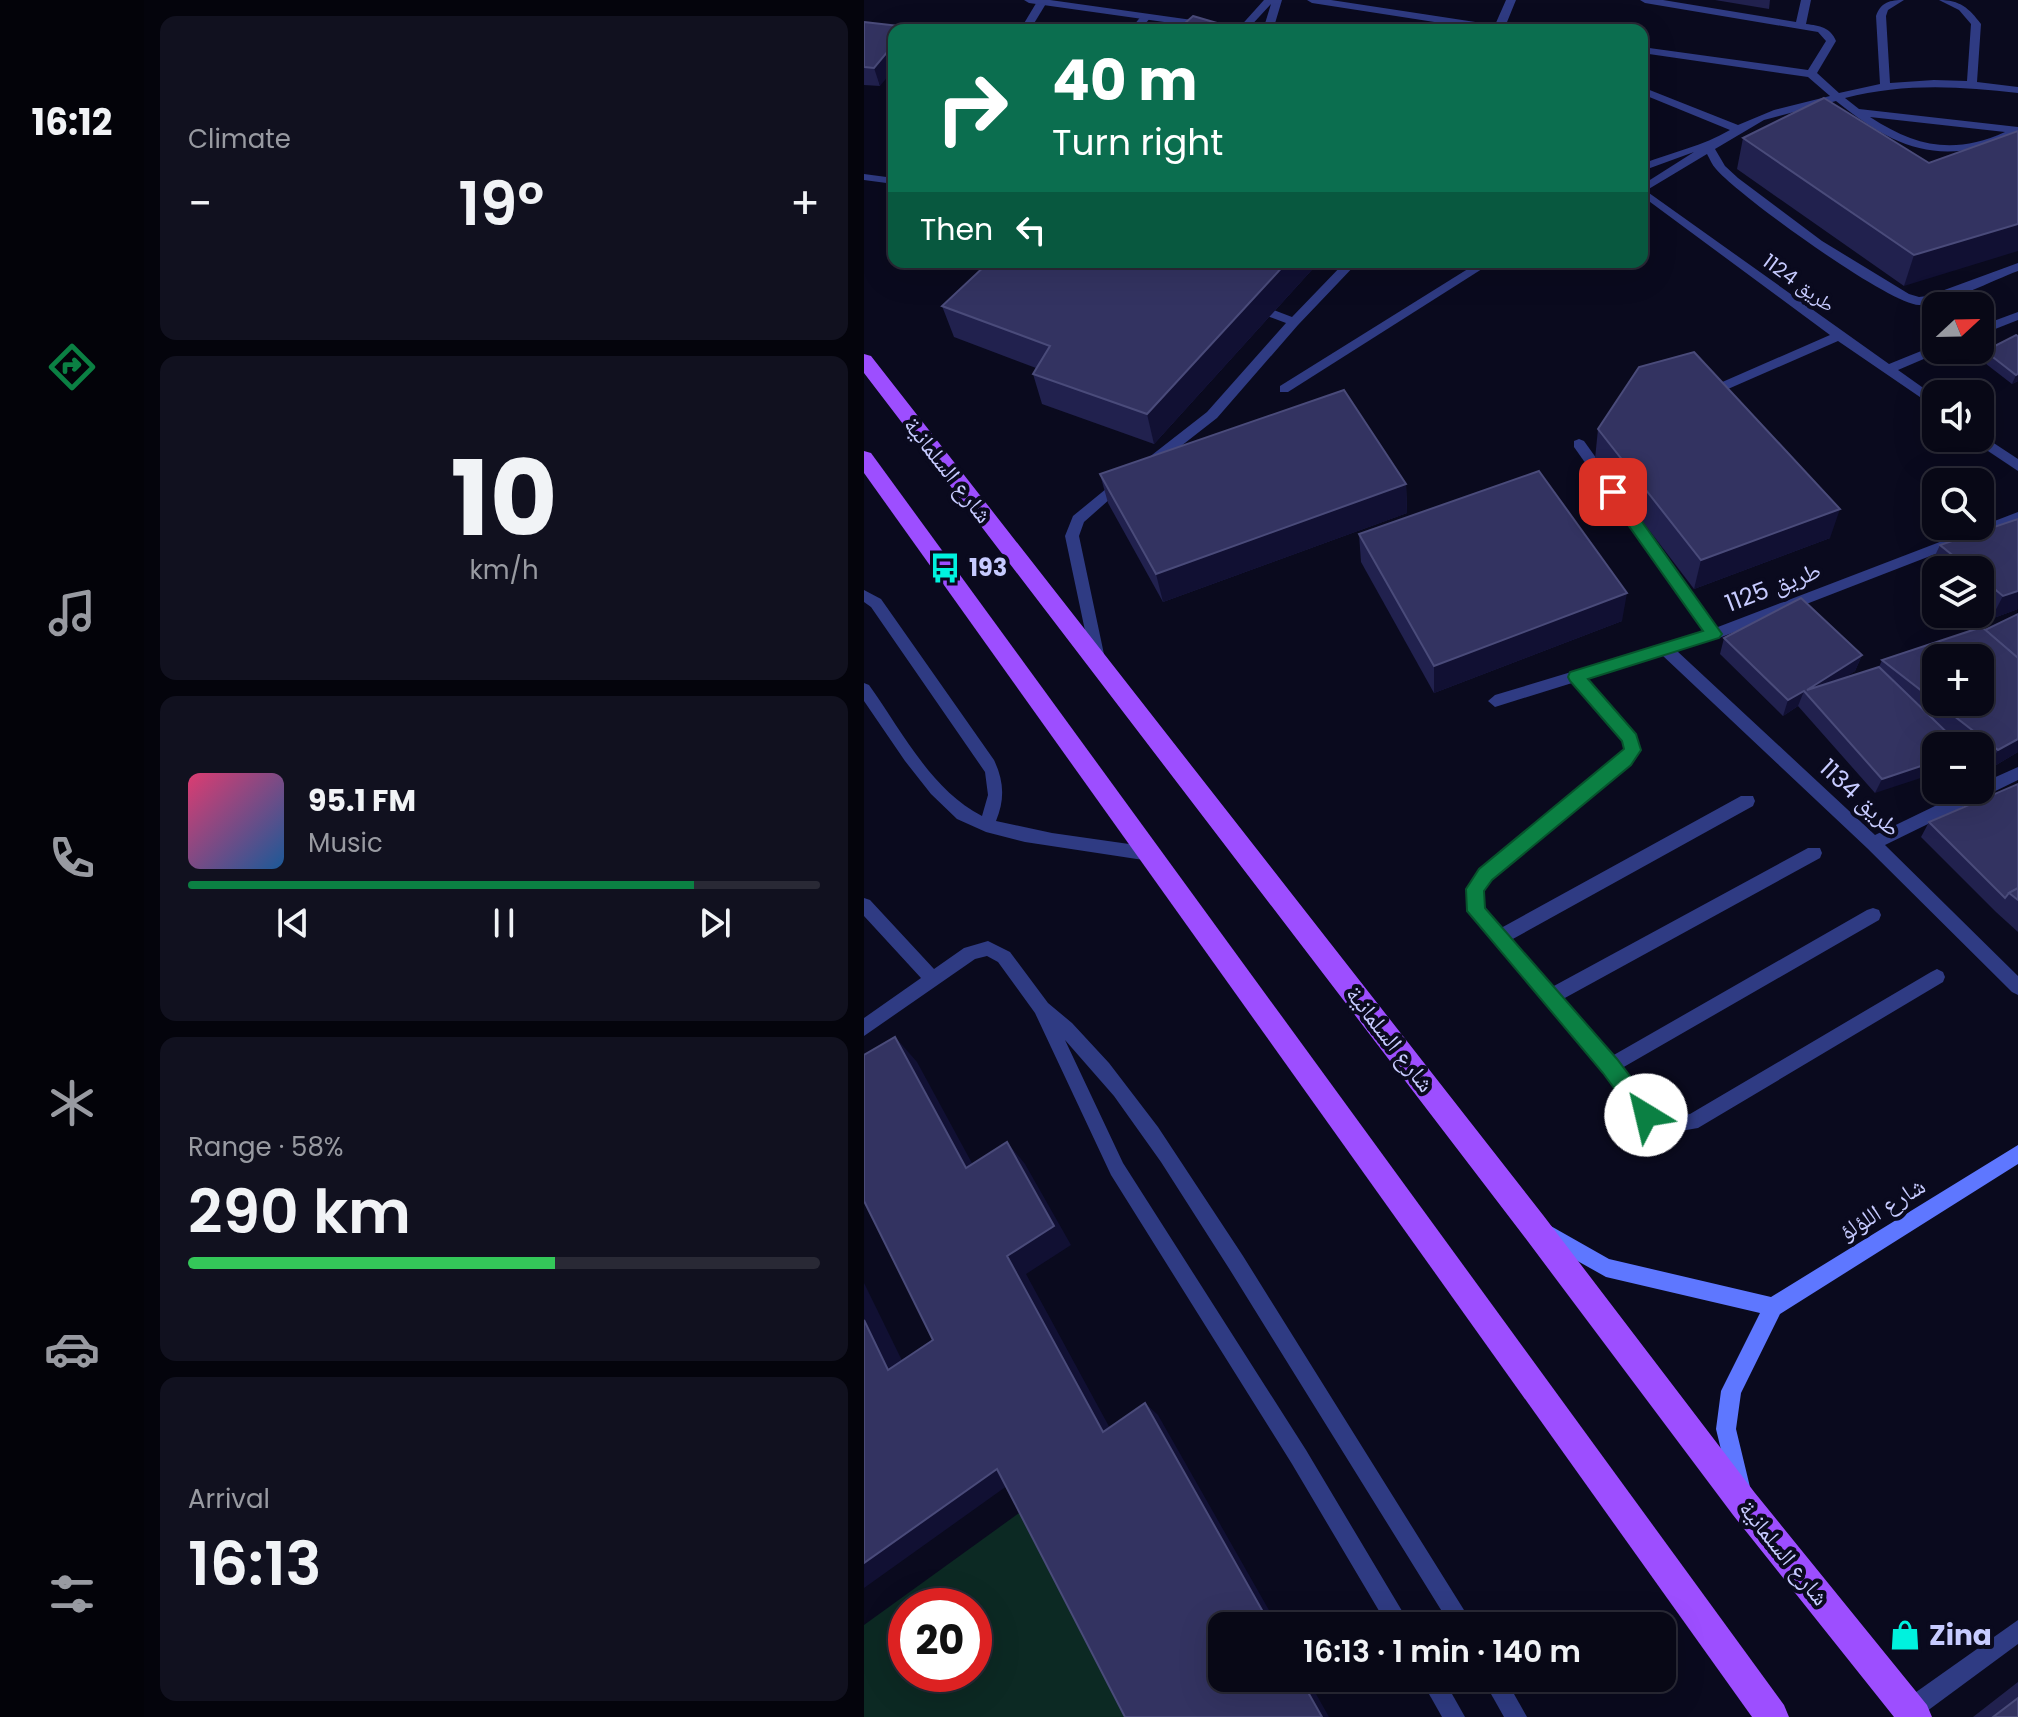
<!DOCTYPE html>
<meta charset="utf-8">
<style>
body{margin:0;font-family:Poppins,"Noto Naskh Arabic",sans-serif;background:#11111f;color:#f1f3f6;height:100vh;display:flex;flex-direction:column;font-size:30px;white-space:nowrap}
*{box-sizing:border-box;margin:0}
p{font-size:26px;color:#989aa1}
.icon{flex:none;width:44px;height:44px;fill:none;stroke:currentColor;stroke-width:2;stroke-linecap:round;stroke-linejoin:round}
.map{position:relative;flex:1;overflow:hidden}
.side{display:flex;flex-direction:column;gap:16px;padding:16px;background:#04040c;width:720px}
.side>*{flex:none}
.hud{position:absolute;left:24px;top:24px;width:760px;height:244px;border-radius:16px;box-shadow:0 8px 32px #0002,0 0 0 2px #292935;background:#0b6e4f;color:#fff;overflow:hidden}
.needle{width:52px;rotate:68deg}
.buttons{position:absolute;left:1058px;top:292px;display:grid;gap:16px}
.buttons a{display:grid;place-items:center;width:72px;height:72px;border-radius:16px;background:#080816;box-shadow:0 8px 32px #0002,0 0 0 2px #292935;font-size:40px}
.speed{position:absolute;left:24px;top:1588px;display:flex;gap:16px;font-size:40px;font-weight:700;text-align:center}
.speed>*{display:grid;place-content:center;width:104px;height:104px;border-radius:50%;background:#080816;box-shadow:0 8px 32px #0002,0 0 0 2px #292935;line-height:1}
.speed .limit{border:12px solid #d22;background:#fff;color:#111}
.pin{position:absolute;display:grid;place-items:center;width:68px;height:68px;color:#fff;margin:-34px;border-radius:16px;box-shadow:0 4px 12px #0006}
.me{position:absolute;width:88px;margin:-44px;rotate:324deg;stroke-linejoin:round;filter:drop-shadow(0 0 6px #0008)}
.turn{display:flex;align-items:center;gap:28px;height:168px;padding:0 32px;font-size:36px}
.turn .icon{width:104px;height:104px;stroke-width:2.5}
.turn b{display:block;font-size:56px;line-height:68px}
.then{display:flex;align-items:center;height:76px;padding:0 32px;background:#0003;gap:16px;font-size:30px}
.big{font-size:60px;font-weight:600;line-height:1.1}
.side .card{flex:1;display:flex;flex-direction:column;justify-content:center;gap:12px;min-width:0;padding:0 28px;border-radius:16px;background:#11111f}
.side .dial{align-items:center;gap:0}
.dial b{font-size:104px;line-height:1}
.song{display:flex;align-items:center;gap:24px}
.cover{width:96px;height:96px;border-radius:12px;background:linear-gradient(135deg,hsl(340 70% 55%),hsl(210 70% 35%))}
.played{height:8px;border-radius:4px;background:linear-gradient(90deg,#0b8043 80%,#292935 80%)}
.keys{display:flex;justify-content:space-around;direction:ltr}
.heat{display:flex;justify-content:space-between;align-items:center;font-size:44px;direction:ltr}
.charge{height:12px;border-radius:6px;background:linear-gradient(90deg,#34c759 58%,#292935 0)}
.trip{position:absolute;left:344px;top:1612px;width:468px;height:80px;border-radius:16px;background:#080816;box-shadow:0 8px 32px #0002,0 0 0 2px #292935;font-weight:600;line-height:80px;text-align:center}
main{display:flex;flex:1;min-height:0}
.tab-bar{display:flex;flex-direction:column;width:144px;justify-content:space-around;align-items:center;background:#030309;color:#989aa1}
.tab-bar .icon{width:56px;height:56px}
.tab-bar .on{color:#0b8043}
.tab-bar b{font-size:36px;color:#f1f3f6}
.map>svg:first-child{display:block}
.green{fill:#0c2923;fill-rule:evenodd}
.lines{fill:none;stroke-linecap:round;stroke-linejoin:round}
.lane{fill:#2f3b83;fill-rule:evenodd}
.street{fill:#2f3b83;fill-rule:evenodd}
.secondary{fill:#5e77ff;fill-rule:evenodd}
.primary{fill:#9d4eff;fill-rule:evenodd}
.wall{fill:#21214e}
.shaded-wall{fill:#111033}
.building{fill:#333361;stroke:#4a4b7a;stroke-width:2;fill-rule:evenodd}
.route{fill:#0b8043;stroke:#07532c;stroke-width:2}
.labels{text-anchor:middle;stroke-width:8;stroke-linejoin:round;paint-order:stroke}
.far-street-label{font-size:20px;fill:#c7cbff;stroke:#0a0a1e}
.street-label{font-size:24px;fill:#c7cbff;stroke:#0a0a1e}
.poi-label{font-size:24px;font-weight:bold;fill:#c7cbff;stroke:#0a0a1e;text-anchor:start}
.near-poi-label{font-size:28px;font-weight:bold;fill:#c7cbff;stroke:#0a0a1e;text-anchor:start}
</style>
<main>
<nav class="tab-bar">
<b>16:12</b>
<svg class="icon on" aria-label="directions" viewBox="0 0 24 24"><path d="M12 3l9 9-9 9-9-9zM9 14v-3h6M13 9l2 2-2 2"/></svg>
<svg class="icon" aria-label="music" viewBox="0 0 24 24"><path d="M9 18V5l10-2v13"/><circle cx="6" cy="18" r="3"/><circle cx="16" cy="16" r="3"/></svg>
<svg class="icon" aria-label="phone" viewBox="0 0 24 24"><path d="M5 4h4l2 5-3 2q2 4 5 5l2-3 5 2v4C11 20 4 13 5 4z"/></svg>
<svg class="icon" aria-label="climate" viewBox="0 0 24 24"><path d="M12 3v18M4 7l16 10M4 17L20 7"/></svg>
<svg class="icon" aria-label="car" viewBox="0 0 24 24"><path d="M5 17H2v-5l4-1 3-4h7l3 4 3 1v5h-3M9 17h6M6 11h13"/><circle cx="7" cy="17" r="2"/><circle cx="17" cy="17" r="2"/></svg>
<svg class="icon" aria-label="filters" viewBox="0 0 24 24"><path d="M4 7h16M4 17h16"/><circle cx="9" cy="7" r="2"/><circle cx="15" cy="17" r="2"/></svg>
</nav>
<section class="side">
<div class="card"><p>Climate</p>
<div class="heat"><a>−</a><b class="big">19°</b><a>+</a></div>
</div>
<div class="card dial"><b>10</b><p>km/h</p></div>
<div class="card">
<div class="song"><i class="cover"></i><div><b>95.1 FM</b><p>Music</p></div></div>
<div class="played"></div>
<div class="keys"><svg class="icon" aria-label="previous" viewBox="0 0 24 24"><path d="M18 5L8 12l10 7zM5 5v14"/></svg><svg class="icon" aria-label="pause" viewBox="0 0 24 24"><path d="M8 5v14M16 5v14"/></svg><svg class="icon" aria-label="next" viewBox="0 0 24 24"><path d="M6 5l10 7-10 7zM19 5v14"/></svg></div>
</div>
<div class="card"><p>Range · 58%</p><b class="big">290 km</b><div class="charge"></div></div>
<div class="card"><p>Arrival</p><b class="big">16:13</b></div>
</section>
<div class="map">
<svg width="1154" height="1717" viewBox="0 0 1154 1717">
<rect width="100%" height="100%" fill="#0a0a1e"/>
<path class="green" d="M 162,1508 L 270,1717 L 0,1717 L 0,1625 ZM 42,1606 L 110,1606 L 110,1674 L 42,1674 Z"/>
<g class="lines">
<g class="lane">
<polygon points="174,0 183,2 166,30 156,30"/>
<polygon points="400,0 418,0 409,30 399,30 407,4 383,30 373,30"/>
<polygon points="443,0 467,0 631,25 642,0 652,0 641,27 646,30 622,30 448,3"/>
<path d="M 776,0 L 799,0 L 932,22 L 937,0 L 947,0 L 942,24 C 956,26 966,27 972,41 L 953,73 L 975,93 L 1016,84 L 1012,16 C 1017,2 1026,0 1040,0 L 1024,10 L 1022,16 L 1026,83 L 1070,80 L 1103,81 L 1107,24 L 1095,10 L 1075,0 C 1096,0 1105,8 1117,24 L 1113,82 L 1154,87 L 1154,93 C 1095,86 1039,83 981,98 L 995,109 L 1154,127 L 1154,134 C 1079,168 1033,150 972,101 L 900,120 L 851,149 L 861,166 L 874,178 L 958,241 L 1045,294 L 1055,297 L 1064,296 L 1154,263 L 1154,271 C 1129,280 1080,306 1055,305 C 1024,304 875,196 852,169 C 848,165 846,159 843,154 L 778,193 L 778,185 L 830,152 L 778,171 L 778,164 C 808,152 839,146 866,130 L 778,94 L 778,87 L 874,125 L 910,110 L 966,96 L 944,77 L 778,53 L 778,47 L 944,70 L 962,41 L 954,32 L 781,3 ZM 1006,117 L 1141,132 C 1090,155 1052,147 1006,117 Z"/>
<polygon points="278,15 287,17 276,30 266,30"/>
<polygon points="0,174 30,178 30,184 0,180"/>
<polygon points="481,262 494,262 434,325 353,418 294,464 284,464 284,458 343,412 422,323 403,316 403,310 407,309 428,317"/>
<polygon points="615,262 629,262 424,392 416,392 416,386"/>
<polygon points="715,439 720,441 855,630 857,634 855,638 845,638 710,447 710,441"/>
<polygon points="259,475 264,477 264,483 220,522 215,536 241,659 234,665 227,659 201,536 209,516"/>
<path d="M 0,590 L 17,599 L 130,760 C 140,781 141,799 132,821 L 188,833 L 286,847 L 292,849 L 294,854 L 292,859 L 286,861 L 161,842 L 122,832 L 93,819 L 67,794 L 41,761 L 0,701 L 0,683 L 5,685 C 38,731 67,790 118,816 L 124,795 L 121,772 L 7,607 L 0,602 Z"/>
<path d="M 712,671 L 717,673 L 771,735 L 777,750 L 766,764 L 627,879 C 612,902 622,910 637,928 L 877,796 L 889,796 L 891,801 L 889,806 L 647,940 L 688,987 L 944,848 L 956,848 L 958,853 L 956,858 L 699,999 L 748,1056 L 1003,910 L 1009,908 L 1015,910 L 1017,915 L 1015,920 L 758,1068 C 781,1099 783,1117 826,1114 L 1067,972 L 1073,969 L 1079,972 L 1081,977 L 1079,982 L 834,1128 L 805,1133 L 776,1121 L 740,1072 L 604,911 L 603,889 L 615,869 L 761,749 L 759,742 L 707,681 L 705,677 Z"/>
<polygon points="0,898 6,900 70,969 100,948 124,941 146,952 184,1003 208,1023 245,1063 294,1127 379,1256 610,1626 587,1626 366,1270 297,1162 250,1096 201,1040 259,1163 442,1450 547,1626 524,1626 428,1464 247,1175 171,1013 134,962 123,956 111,959 0,1036 0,1018 57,978 0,916"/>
<polygon points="556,1678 579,1678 601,1717 578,1717"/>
<polygon points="618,1678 641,1678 663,1717 640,1717"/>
</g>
<g class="street">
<polygon points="160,0 186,0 378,27 383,30 357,30 165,3"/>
<polygon points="778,188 1025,364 1072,345 1072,350 1078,350 1076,352 1034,370 1072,397 1072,408 974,341 864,389 856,389 856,383 966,335 778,196"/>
<polygon points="1154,312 1154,320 1116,335 1116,326"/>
<polygon points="1116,434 1154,459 1154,471 1109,441 1107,438 1116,438"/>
<polygon points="1154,512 1154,522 855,638 813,651 1011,835 1104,790 1116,790 1116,784 1154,767 1154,780 1021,845 1154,976 1154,995 1148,992 1003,848 798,655 631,707 624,701 631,695 846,630"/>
<polygon points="1154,1620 1154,1644 1055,1717 1038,1717 1035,1710 1038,1702"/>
</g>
<polygon class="secondary" points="1154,1145 1154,1164 916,1314 877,1393 872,1429 886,1487 883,1494 876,1497 869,1494 866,1487 852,1429 857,1391 896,1313 742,1277 678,1241 676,1234 678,1227 685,1225 745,1259 907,1297"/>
<g class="primary">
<polygon points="0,354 7,356 679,1215 891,1493 1063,1705 1068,1717 1030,1717 869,1515 659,1235 0,373"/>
<polygon points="0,451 7,453 920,1705 925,1717 888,1717 0,473"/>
</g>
</g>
<g class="wall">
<polygon points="851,0 906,0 905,9"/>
<polygon points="0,22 16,86 0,85"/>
<polygon points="1154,131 1040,286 873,169 879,138 1065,163"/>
<polygon points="97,262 455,262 290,444 178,404 169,374 172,368 90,337 78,306 117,270"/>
<polygon points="1152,335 1154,381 1148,384 1117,360 1121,351"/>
<polygon points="734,429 966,538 830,589 731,459"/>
<polygon points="236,474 542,484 543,513 299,602 244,503"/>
<polygon points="1154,519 1154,609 1127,619 1116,610 1116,570 1072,570 1072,573 1065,568 1076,545"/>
<polygon points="495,534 758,621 570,693 497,562"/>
<polygon points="860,638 998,655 991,671 981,677 1015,667 1018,660 1154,752 1122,771 1116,767 1116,746 1072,746 1011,793 934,706 919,716 856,654"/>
<polygon points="1154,784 1154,932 1132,912 1057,837 1065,822"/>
<polygon points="1154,1682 1154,1717 1109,1717"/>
</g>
<g class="shaded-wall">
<polygon points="30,44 30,69 16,86 10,68"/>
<polygon points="1154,224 1154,251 1040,286 1050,255"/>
<polygon points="423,262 455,262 290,444 283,414"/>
<polygon points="1154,374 1154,381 1148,384 1152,375"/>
<polygon points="542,484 543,513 299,602 292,574"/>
<polygon points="976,509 966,538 830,589 837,560"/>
<polygon points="1154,591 1154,609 1127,619 1139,596"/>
<polygon points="763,593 758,621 570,693 570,666"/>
<polygon points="998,655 991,671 947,699 943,690"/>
<polygon points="940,691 934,706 919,716 924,700"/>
<polygon points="1154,739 1154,752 1122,771 1134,750"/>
<polygon points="1072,761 1072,773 1011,793 1018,779"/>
<polygon points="31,1037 53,1062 122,1189 102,1168"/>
<polygon points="143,1142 161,1164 207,1245 162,1274 254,1443 239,1432 143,1256"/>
<polygon points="0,1283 49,1383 24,1370 0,1320"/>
<polygon points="281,1403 294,1415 414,1626 407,1626"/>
<polygon points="133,1469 154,1478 0,1588 0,1563"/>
<polygon points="436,1678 443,1678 465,1717 458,1717"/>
</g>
<g class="building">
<polygon points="329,16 377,30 313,30"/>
<polygon points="0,22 44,27 41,30 30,30 30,44 10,68 0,67"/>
<polygon points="960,98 1065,163 1154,131 1154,224 1050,255 879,138"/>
<polygon points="125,262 423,262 283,414 169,374 186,346 78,306"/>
<polygon points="1152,335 1154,336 1154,374 1152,375 1121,351"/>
<polygon points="830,352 976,509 837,560 734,429 775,367"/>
<polygon points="480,390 542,484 292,574 236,474"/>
<polygon points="675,471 763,593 570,666 495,534"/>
<polygon points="1154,519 1154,591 1139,596 1116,577 1116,570 1107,570 1076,545"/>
<polygon points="937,598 998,655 943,690 1015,667 1097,746 1072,746 1072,761 1018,779 940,691 924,700 860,638"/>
<polygon points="1154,614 1154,658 1121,630"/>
<path d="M 1118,627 L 1154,658 L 1154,739 L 1134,750 L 1018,660 ZM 1072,658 L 1116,658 L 1116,702 L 1072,702 Z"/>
<polygon points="1154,784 1154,888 1145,893 1141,898 1065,822"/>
<polygon points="1154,888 1154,900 1145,893"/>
<polygon points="31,1037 102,1168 143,1142 190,1226 143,1256 239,1432 281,1403 407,1626 358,1626 358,1678 436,1678 458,1717 261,1717 133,1469 0,1563 0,1320 24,1370 69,1340 0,1201 0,1055"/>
<polygon points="1154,1698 1154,1717 1129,1717"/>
</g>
<polygon class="route" points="749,486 754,488 858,634 855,638 724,679 772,734 777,750 767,765 628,880 620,891 621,908 753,1059 790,1108 793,1115 790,1122 782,1125 775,1122 739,1073 603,911 602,889 615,869 760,749 758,741 706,681 704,677 706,672 839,631 743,495 741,492"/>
<defs>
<g id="bus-bare" transform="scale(2.4)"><path d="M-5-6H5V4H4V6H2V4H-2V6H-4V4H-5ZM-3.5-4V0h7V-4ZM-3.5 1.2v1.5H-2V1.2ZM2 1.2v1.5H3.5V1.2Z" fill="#00f2de" stroke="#0a0a1e" stroke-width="2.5" paint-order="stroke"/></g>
<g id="shop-bare" transform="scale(2.4)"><path d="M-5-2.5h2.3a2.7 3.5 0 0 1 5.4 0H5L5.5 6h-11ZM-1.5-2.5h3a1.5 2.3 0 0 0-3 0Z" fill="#00f2de" stroke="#0a0a1e" stroke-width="2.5" paint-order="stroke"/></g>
</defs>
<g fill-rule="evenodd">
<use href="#bus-bare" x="81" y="568"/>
<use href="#shop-bare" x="1041" y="1635"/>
</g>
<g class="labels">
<g class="far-street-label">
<text transform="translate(935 283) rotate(36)" y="7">طريق 1124</text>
</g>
<g class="street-label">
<text transform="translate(84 470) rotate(52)" y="8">شارع السلمانية</text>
<text transform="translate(909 587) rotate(-21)" y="8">طريق 1125</text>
<text transform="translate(996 798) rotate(43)" y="8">طريق 1134</text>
<text transform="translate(526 1039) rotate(52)" y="8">شارع السلمانية</text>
<text transform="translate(1018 1209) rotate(-32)" y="8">شارع اللؤلؤ</text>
<text transform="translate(920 1553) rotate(51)" y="8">شارع السلمانية</text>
</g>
<g class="poi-label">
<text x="105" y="576">193</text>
</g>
<g class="near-poi-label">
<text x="1065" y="1645">Zina</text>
</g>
</g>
</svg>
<div class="buttons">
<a><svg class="needle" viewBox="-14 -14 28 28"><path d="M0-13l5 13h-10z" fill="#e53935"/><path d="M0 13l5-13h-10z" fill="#989aa1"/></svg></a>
<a><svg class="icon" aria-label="sound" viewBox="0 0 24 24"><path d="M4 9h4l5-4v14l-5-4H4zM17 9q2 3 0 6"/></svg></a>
<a><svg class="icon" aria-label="search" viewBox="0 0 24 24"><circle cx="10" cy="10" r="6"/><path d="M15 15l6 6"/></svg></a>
<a><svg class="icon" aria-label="layers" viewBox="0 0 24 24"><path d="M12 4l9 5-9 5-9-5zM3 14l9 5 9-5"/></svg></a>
<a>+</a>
<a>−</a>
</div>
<div class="speed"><div class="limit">20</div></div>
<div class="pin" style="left:749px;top:492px;background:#d93025"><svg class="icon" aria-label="arrive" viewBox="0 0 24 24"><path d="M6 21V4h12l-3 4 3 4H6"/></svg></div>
<svg class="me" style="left:782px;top:1115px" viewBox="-20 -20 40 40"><circle r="19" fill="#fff"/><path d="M0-13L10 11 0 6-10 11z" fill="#0b8043"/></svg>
<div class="trip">16:13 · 1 min · 140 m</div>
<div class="hud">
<div class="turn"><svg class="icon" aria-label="right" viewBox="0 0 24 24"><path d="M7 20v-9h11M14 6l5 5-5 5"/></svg><div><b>40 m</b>Turn right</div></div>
<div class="then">Then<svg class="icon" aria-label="left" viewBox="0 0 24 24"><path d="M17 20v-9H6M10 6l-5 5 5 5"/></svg></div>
</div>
</div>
</main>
